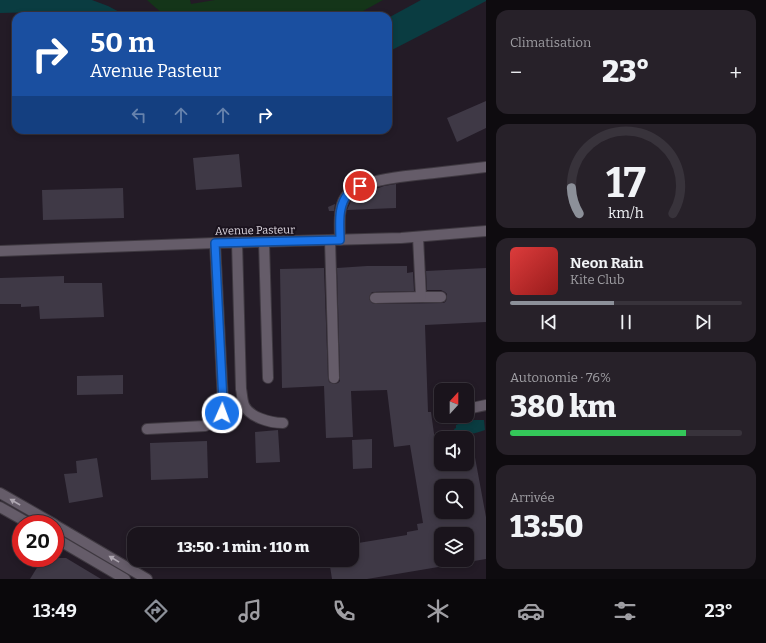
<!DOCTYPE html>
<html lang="fr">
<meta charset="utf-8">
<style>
body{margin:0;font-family:Bitter,serif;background:#272129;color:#f1f3f6;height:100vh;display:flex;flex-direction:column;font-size:15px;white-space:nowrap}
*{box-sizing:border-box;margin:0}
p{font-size:13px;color:#9f9ea3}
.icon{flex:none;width:22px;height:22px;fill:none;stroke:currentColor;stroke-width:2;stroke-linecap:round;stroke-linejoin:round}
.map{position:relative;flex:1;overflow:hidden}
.drawer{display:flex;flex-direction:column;gap:10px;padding:10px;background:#0e0b0f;width:280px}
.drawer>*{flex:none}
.banner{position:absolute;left:12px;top:12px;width:380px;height:122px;border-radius:12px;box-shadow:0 2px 6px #0003,0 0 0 1px #38333b;background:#1a4fa0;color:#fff;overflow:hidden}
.needle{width:26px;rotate:21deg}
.fabs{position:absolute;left:434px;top:383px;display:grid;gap:8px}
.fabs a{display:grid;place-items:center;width:40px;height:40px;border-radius:8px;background:#1a141c;box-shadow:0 2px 6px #0003,0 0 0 1px #38333b;font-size:20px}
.speed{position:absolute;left:12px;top:515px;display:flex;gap:8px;font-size:20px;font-weight:700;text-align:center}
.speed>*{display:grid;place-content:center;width:52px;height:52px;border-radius:50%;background:#1a141c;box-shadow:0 2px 6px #0003,0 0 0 1px #38333b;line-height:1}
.speed .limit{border:6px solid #d22;background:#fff;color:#111}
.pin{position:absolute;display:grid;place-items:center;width:34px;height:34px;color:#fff;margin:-17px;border:2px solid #fff;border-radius:50%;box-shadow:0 1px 4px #0007}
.me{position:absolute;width:44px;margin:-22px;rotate:2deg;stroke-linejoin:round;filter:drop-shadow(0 0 3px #0008)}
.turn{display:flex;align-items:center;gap:14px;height:84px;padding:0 12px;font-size:18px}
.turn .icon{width:52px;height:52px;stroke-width:2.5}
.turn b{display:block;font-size:28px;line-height:34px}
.lanes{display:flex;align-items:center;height:38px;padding:0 12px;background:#0003;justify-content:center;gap:20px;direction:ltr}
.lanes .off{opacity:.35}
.big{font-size:30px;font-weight:800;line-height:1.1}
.drawer .card{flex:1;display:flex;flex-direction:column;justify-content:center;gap:6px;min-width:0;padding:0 14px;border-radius:12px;background:#272129}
.drawer .dial{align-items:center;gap:0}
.dial svg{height:104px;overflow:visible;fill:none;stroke:#38333b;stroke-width:7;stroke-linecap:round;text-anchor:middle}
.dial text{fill:#f1f3f6;stroke:none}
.song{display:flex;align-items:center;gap:12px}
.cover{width:48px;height:48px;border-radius:6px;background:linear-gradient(135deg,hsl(0 70% 55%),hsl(0 70% 35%))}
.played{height:4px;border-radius:2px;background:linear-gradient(90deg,#8c9099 45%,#38333b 45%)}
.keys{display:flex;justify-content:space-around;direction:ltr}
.heat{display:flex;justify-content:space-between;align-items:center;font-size:22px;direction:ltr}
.charge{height:6px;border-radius:3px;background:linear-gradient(90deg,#34c759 76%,#38333b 0)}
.trip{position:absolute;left:127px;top:527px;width:232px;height:40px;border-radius:12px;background:#1a141c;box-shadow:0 2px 6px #0003,0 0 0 1px #38333b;font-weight:800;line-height:40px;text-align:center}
.dock{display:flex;height:64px;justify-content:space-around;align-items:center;background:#0a080b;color:#9f9ea3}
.dock .icon{width:28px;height:28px}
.dock .current{color:#8c9099}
.dock b{font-size:18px;color:#f1f3f6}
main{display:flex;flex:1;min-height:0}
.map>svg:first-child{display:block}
.green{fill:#143519}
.water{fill:#0a3c41}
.building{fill:#3f3946;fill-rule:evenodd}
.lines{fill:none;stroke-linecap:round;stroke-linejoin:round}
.service-casing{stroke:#3f3941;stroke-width:12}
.minor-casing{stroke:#3f3941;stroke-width:12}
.secondary-casing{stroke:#3f3941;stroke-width:12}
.service{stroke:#655c69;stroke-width:10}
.minor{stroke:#655c69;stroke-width:10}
.secondary{stroke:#655c69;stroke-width:10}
.oneway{fill:#aea7b1}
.route-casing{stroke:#114b97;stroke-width:10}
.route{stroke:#1a73e8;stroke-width:7}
.labels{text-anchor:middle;stroke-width:4;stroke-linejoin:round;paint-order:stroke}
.street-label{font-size:11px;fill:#dfd9e1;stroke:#1a121d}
</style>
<main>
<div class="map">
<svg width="486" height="579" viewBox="0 0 486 579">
<rect width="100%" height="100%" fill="#231b26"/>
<polygon class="green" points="147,0 190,0 191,4 215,0 383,0 354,16 166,16 156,8"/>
<g class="water">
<polygon points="0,0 92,0 108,6 127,16 69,16 56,13 41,12 0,13"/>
<polygon points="421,0 486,0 486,1 450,20 388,52 388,18"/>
<path d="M 470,420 L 484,420 L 485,430 C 476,433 467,436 458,434 L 457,432 L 455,432 L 454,429 L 456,428 L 456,425 L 463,422 Z"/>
</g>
<g class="building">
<polygon points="486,101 486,128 457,142 447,118"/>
<polygon points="239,154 242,187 196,190 193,158"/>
<polygon points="396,184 396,208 347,210 351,201 354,197 384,186"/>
<polygon points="123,188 124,218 43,220 42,190"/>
<polygon points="335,204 334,211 329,211 328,207"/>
<path d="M 367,266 L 407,266 L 407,273 L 413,272 L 414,291 L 372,292 L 370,295 L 369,299 L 372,303 L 375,304 L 444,303 L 446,301 L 447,297 L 447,294 L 445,292 L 441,290 L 427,290 L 426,271 L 486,268 L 486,322 L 425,325 L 428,412 L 431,412 L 435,441 L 441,440 L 441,464 L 467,464 L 467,453 L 474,452 L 486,517 L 486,559 L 367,579 L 332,579 L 329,560 L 352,560 L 352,544 L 407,535 L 407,532 L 418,530 L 417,524 L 423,523 L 410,445 L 394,447 L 387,390 L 351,391 L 353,437 L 326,438 L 324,386 L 282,388 L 280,269 L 324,268 L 328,378 L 329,382 L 334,384 L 338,383 L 340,381 L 340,378 L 337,268 ZM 441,486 L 467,486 L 467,512 L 441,512 ZM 441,534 L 467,534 L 467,560 L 441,560 Z"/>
<polygon points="64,276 64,283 102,283 104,317 40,319 39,306 21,307 21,304 0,304 0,278"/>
<polygon points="123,375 123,394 77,395 77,376"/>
<polygon points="278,430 280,462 256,463 255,432"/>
<polygon points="372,439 372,468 353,469 352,440"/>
<polygon points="207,441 208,478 151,480 150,443"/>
<polygon points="97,458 103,497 69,503 64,474 77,473 76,461"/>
<polygon points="43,558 66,558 101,579 30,579"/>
</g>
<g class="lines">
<g class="service-casing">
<g id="service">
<polyline points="330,240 334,378"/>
<path d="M 340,240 C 340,225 337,204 349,193 C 362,179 414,175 434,173 C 451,171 469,169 486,167"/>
<path d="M 237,242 L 241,389 C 242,393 242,400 244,405 C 249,417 270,423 283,423"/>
<polyline points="264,242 268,378"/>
<polyline points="421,297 441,297"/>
<polyline points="375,298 421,297 418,237"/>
<polyline points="467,409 486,405"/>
<path d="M 147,429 L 205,426 C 220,420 221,417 223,402 L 215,243"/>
<polyline points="0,493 54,524"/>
<polyline points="55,525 147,579"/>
</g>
</g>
<g class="minor-casing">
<g id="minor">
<polyline points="0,507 30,524"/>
<polyline points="55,538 125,579"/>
</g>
</g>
<g class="secondary-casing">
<polyline id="secondary" points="0,251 215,243 401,238 486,231"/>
</g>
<use href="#service" class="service"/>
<use href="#minor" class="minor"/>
<use href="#secondary" class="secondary"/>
</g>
<defs><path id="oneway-solid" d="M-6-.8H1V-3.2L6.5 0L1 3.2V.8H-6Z"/></defs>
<g class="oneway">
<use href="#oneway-solid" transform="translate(15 502) rotate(-150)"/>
<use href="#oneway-solid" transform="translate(114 559) rotate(-149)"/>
</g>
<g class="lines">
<g class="route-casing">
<path id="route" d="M 222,413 L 223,402 L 215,243 L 340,240 C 340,225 337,205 349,193 C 351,190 356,188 360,186"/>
</g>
<use href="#route" class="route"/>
</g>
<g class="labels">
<g class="street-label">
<text transform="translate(255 230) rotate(-1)" y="4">Avenue Pasteur</text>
</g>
</g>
</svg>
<div class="fabs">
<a><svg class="needle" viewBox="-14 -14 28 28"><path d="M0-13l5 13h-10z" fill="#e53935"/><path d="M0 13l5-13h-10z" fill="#9f9ea3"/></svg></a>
<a><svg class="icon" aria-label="sound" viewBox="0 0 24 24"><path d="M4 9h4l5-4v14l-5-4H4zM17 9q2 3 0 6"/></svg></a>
<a><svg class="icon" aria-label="search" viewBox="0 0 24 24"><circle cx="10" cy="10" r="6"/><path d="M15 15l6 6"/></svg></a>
<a><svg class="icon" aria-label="layers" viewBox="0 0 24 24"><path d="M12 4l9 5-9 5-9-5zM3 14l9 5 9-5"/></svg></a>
</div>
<div class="speed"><div class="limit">20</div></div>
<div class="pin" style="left:360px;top:186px;background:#d93025"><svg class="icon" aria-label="arrive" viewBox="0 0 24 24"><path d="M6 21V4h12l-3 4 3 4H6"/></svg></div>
<svg class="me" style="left:222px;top:413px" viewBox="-20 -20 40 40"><circle r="17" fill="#1a73e8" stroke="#fff" stroke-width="3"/><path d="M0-11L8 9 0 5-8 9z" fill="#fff"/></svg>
<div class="trip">13:50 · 1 min · 110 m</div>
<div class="banner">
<div class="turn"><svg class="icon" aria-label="right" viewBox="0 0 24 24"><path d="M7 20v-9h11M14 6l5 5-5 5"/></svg><div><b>50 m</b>Avenue Pasteur</div></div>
<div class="lanes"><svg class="icon off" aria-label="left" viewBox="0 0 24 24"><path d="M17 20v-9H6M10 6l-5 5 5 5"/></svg><svg class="icon off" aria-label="ahead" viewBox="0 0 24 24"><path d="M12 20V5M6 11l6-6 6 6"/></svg><svg class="icon off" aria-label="ahead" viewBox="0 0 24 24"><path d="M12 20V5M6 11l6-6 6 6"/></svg><svg class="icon" aria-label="right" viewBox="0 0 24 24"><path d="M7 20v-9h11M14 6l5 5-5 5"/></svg></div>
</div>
</div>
<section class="drawer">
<div class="card"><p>Climatisation</p>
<div class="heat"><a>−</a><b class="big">23°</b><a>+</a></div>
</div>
<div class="card dial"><svg viewBox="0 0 100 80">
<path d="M14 69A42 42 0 1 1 86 69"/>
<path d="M14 69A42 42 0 0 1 8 49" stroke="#8c9099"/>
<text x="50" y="56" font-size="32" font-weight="700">17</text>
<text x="50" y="72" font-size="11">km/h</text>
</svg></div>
<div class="card">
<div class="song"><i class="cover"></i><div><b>Neon Rain</b><p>Kite Club</p></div></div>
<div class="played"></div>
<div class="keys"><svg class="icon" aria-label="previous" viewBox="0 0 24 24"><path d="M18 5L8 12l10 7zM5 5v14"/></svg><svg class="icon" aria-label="pause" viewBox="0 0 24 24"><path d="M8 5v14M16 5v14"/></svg><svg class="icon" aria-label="next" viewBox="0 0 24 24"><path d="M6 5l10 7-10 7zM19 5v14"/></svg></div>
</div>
<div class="card"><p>Autonomie · 76%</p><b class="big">380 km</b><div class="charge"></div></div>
<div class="card"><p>Arrivée</p><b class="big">13:50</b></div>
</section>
</main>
<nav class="dock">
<b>13:49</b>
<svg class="icon current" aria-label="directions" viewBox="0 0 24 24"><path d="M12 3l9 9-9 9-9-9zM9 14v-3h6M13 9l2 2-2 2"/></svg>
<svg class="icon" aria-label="music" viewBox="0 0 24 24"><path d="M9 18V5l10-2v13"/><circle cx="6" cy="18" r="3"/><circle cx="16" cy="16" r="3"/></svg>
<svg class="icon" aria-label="phone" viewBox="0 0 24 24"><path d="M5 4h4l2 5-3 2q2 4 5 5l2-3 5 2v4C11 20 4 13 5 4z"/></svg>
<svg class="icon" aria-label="climate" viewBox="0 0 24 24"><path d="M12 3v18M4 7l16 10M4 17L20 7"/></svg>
<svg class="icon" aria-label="car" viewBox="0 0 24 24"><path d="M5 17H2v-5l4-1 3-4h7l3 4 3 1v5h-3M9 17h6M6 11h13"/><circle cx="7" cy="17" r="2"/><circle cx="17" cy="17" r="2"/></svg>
<svg class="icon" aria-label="filters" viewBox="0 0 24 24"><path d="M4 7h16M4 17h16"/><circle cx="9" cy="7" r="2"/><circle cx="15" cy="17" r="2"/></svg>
<b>23°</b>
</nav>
